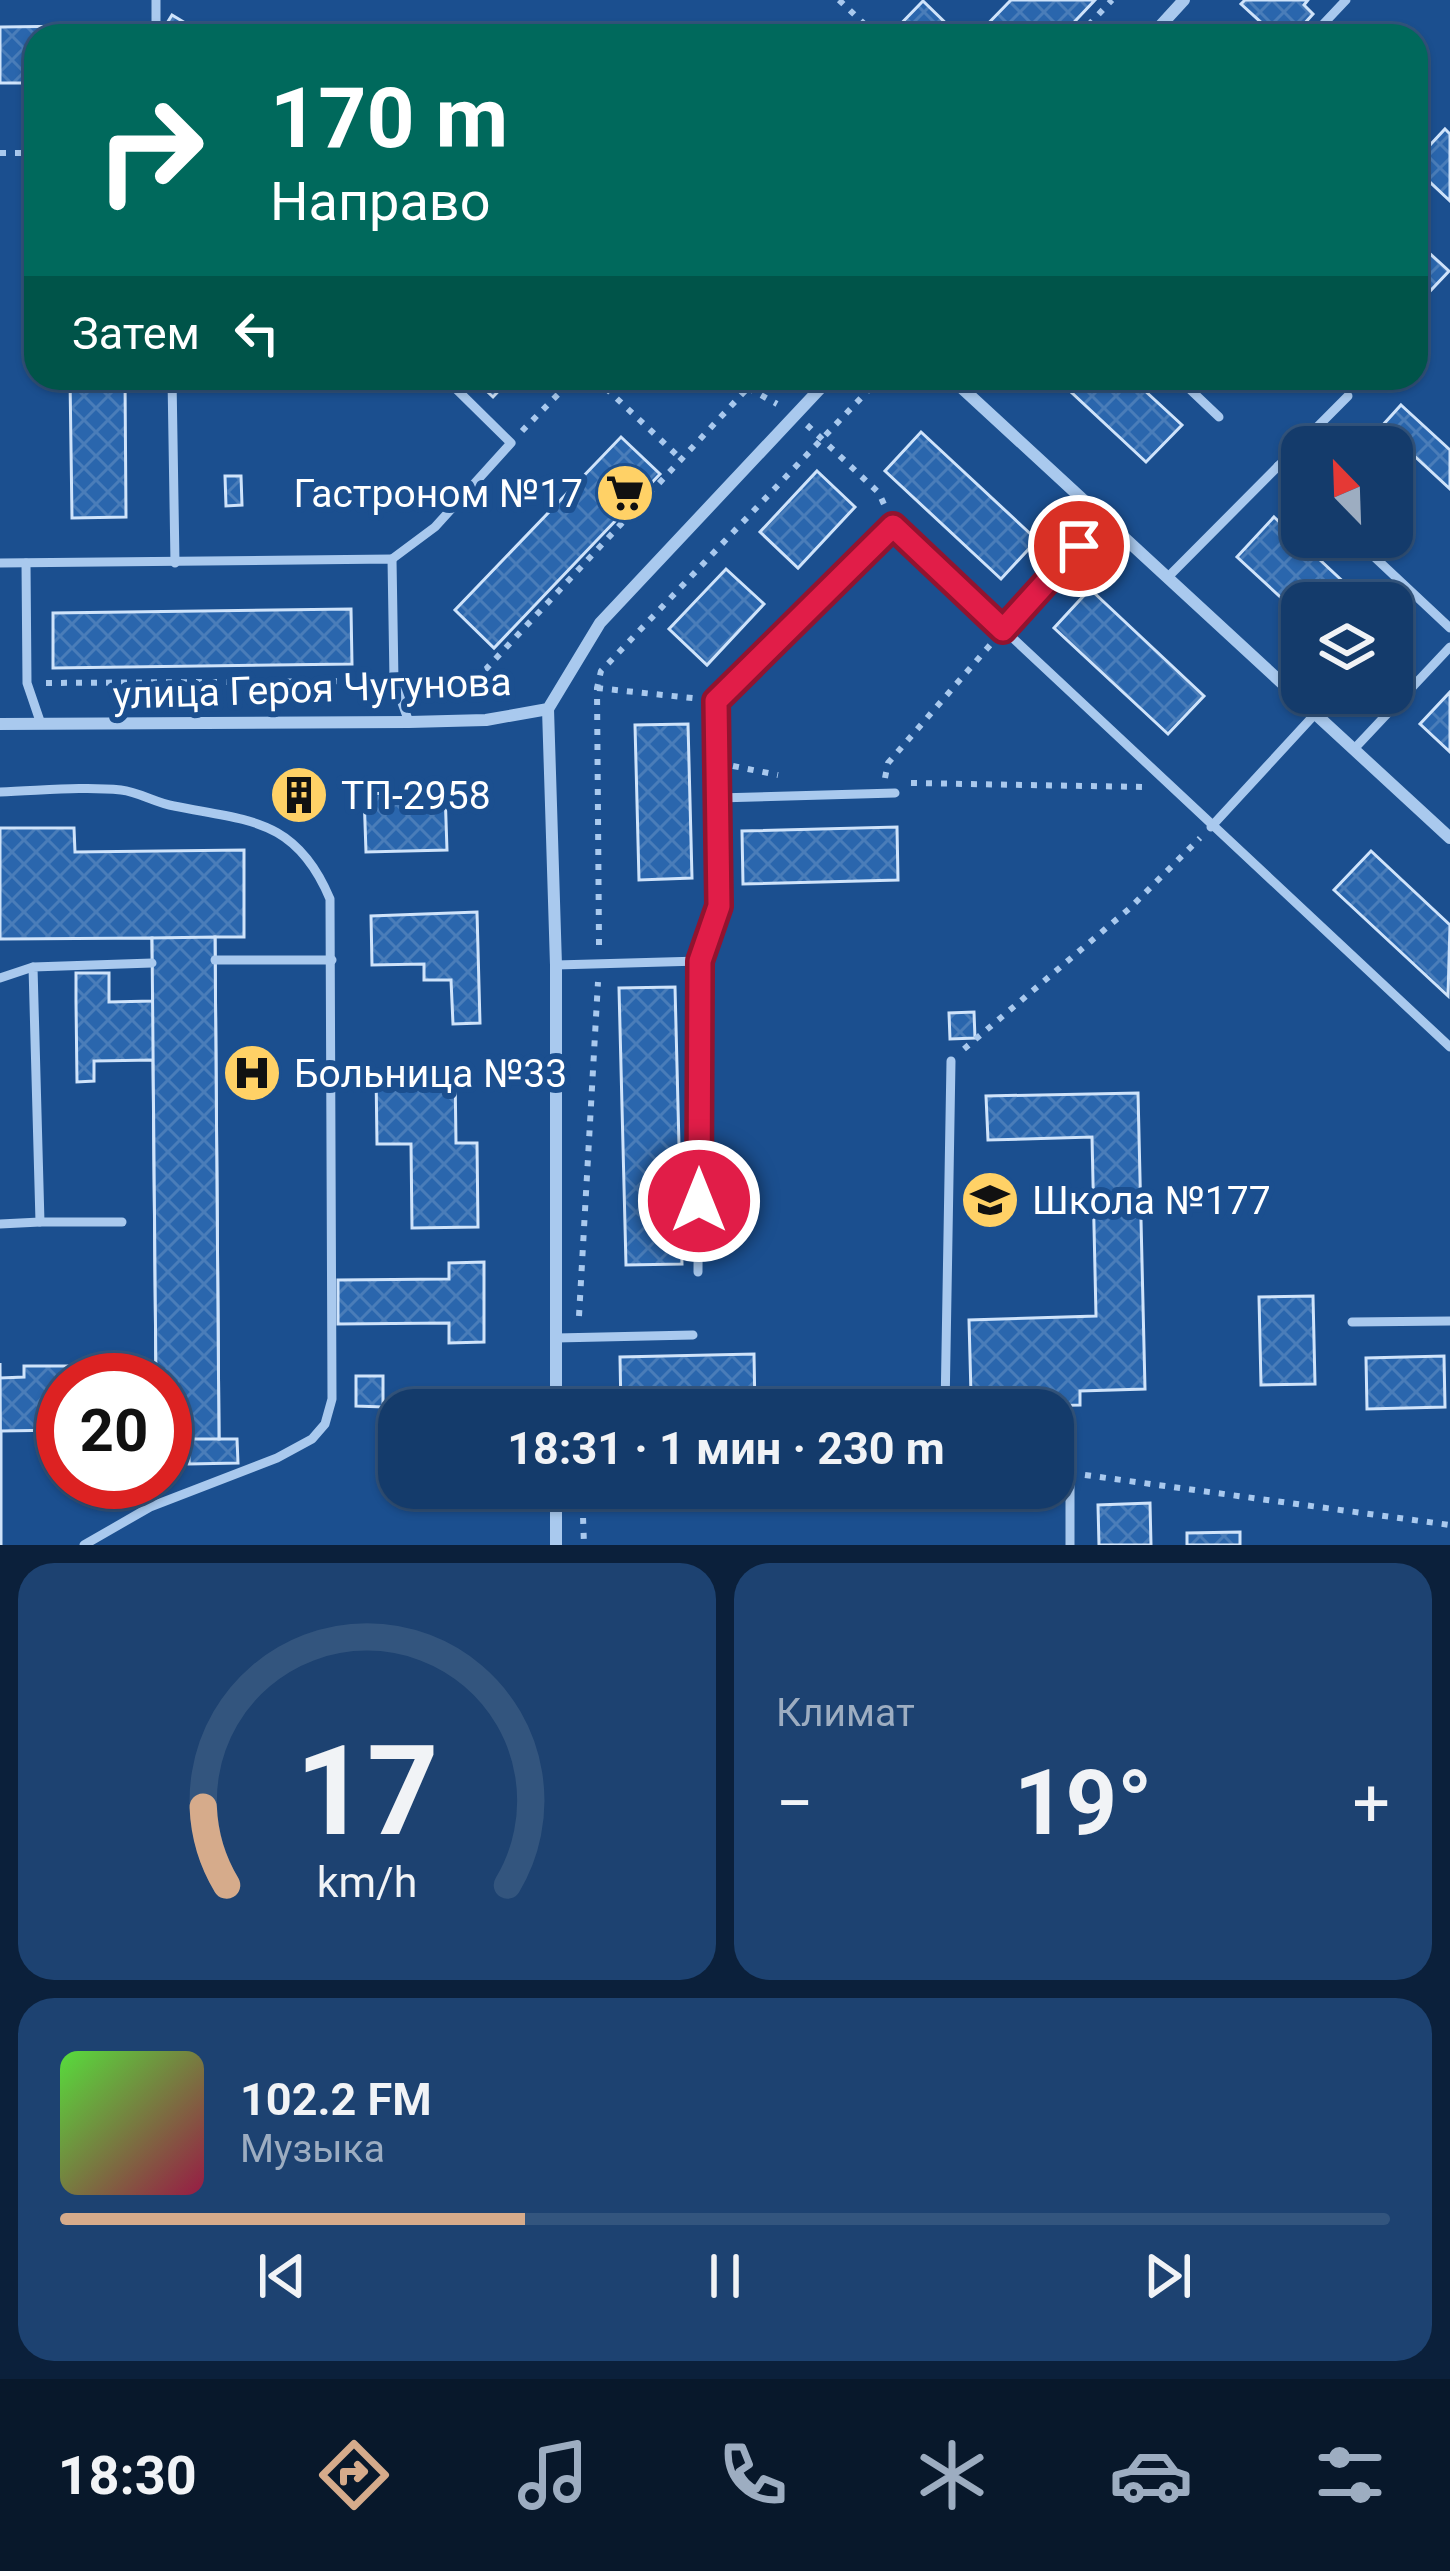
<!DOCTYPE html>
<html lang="ru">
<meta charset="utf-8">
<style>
body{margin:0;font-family:Roboto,sans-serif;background:#1d4271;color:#f1f3f6;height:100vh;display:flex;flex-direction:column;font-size:45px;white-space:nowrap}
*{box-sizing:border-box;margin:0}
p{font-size:39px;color:#9dadc1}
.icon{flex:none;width:66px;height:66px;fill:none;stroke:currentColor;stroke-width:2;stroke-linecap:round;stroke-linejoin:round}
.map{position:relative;height:1545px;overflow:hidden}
.sheet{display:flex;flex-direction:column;gap:18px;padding:18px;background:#0b203b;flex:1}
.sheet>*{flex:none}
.banner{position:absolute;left:24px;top:24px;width:1404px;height:366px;border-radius:36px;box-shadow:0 3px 9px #0004,0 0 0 3px #33557e;background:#00695c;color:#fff;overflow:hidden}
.needle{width:78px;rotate:337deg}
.controls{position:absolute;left:1281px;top:426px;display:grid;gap:24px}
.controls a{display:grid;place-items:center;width:132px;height:132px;border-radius:24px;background:#143b6b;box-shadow:0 3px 9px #0004,0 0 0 3px #33557e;font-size:60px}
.speed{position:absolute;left:36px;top:1353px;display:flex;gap:24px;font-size:60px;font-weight:700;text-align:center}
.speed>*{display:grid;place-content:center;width:156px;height:156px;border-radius:50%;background:#143b6b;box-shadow:0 3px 9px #0004,0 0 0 3px #33557e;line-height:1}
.speed .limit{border:18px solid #d22;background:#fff;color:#111}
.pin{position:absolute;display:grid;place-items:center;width:102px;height:102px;color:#fff;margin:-51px;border:6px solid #fff;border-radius:50%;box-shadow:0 3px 12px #0007}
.me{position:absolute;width:132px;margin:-66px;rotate:0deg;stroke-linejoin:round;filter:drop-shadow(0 0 9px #0008)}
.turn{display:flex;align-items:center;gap:42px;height:252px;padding:0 48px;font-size:54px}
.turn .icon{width:156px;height:156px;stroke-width:2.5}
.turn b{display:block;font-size:84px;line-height:102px}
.then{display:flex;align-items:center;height:114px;padding:0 48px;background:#0003;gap:24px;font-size:45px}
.big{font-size:90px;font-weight:700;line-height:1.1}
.sheet .card{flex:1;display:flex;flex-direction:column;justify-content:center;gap:18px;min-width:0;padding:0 42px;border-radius:36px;background:#1d4271}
.sheet .dial{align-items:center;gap:0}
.dial svg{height:312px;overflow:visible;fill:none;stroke:#33557e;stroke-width:7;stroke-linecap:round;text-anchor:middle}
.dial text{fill:#f1f3f6;stroke:none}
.song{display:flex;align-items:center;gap:36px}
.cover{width:144px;height:144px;border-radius:18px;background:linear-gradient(135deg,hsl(110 70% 55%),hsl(340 70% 35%))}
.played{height:12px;border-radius:6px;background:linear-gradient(90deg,#d6ab8b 35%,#33557e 35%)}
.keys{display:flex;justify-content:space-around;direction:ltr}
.heat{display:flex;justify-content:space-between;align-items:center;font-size:66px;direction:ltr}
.sheet .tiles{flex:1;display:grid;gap:18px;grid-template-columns:1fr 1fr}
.card:last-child{grid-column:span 2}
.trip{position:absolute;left:378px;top:1389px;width:696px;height:120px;border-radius:36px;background:#143b6b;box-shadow:0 3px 9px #0004,0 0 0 3px #33557e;font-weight:700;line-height:120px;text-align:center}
.tabs{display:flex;height:192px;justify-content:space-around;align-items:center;background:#08182b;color:#9dadc1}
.tabs .icon{width:84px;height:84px}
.tabs .current{color:#d6ab8b}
.tabs b{font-size:54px;color:#f1f3f6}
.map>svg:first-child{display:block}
.building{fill:url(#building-cross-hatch);stroke:#cfe3fa;stroke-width:3}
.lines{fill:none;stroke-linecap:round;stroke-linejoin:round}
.path{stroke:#a9c9ee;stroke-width:6;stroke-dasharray:6 9;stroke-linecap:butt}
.lane{stroke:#a9c9ee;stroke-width:9}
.street{stroke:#a9c9ee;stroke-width:12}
.route-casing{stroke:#92132f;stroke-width:30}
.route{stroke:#e11d48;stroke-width:21}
.labels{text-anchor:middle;stroke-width:12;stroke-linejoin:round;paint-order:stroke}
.poi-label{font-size:39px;fill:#fff;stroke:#1b4f8f;text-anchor:start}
.street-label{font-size:39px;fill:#fff;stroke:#1b4f8f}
</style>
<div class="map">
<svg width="1450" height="1545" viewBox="0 0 1450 1545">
<defs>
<pattern id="building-cross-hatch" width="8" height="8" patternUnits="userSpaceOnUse" patternTransform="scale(3)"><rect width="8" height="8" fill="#2a66ad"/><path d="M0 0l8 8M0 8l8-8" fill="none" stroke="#4a7db9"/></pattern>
</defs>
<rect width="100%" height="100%" fill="#1b4f8f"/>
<g class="building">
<polygon points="1011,0 1095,0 1061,36 976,36"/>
<polygon points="1245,0 1308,0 1304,5 1313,14 1293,36 1276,36 1241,4"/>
<polygon points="923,1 959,36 894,36 891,34"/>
<polygon points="172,15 197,30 194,36 161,33"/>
<polygon points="78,26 78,36 36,36 36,83 0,83 0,27"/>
<polygon points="1445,129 1450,134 1450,201 1416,169 1416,160"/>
<polygon points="1416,241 1449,271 1416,306"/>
<polygon points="70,378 125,378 126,517 72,518"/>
<polygon points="473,378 511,378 493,397"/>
<polygon points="1056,378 1131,378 1182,425 1146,462"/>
<polygon points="1401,405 1450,450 1450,489 1382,426"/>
<polygon points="921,432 1037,540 1001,579 885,471"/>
<polygon points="621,437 660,474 494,648 455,610"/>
<polygon points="817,471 855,507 798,568 760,532"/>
<polygon points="225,476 241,476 242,505 226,506"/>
<polygon points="1274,517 1366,603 1302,603 1302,617 1237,557"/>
<polygon points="726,569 764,604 707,665 669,629"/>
<polygon points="1090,589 1204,696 1168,734 1054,628"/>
<polygon points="351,609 352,664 53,668 53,613"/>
<polygon points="1450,692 1450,752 1420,724"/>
<polygon points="688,724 692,878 639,880 635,725"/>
<polygon points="310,772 312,818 288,819 286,773"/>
<polygon points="445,791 447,850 366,852 364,794"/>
<polygon points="897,827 898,880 743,884 742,831"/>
<polygon points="0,828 74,828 75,852 244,850 244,937 215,937 219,1439 237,1439 238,1463 189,1464 189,1439 165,1439 165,1380 63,1380 63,1430 1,1431 1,1545 0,1363 0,1378 24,1377 24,1366 133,1366 133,1379 156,1379 153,1060 94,1061 94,1081 77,1082 76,1002 76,973 109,973 109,1002 153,1001 152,938 0,939"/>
<polygon points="1371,851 1450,925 1448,996 1334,890"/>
<polygon points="477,912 480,1023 453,1024 451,980 424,980 424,964 372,965 371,916"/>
<polygon points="215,937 219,1439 165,1439 165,1380 156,1380 152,938"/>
<polygon points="675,987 682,1264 626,1265 619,988"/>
<polygon points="974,1012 975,1038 950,1039 949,1013"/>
<polygon points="455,1071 456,1143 477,1143 478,1227 412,1228 411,1144 377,1144 376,1072"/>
<polygon points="1138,1093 1145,1389 1080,1391 1080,1405 1028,1406 1028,1392 971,1394 969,1320 1096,1316 1092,1137 988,1140 986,1096"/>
<polygon points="484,1262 484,1342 449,1343 449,1323 338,1324 338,1280 449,1279 449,1263"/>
<polygon points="1313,1296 1315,1384 1261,1385 1259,1297"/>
<polygon points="754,1354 755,1410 621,1410 620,1357"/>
<polygon points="1444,1356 1445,1407 1367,1409 1366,1358"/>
<polygon points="356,1376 383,1376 383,1407 356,1406"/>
<polygon points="1150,1503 1151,1545 1099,1545 1098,1505"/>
<polygon points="1240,1532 1240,1545 1187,1545 1187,1533"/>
</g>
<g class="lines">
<g class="path">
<polyline points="839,0 877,36"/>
<polyline points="1078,36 1112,0"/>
<polyline points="0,153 36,153"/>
<polyline points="595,378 681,459"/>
<polyline points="748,388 777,404"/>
<polyline points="807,425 879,493 887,511"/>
<polyline points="522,431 574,378"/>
<polyline points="412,680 466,678 486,669 757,378"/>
<polyline points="46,683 374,681"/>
<polyline points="597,688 701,699"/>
<polyline points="733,766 778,775"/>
<polyline points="885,778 888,763 991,644"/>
<polyline points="911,783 1144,787"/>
<polyline points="599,945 597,688 601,671 880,378"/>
<polyline points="964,1049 1130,908 1200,838"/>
<polyline points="579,1316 598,982"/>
<polyline points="1053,1421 1068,1420 1069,1457"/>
<polyline points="1085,1475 1450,1525"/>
<polyline points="582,1488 584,1545"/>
</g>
<g class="lane">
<polyline points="156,36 156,0"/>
<polyline points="1312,36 1346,0"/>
<polyline points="172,378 175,563"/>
<polyline points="1178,378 1219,417"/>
<polyline points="1278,466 1302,489"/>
<polyline points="1353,537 1450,628"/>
<polyline points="392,559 435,527 511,443 445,378"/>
<polyline points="0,563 392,559 394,681 409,722"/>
<polyline points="26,563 27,683 41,724"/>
<polyline points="1168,577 1348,396"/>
<polyline points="1003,630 1104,518"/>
<polyline points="1355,748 1450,647"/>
<path d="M 0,792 C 39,791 82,786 121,790 C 139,792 156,803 174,806 C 249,821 296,818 330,899 L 332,1399 L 325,1424 L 312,1439 L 277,1458 L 150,1507 L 84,1545"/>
<polyline points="718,798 895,793"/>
<polyline points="1211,827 1316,713"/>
<polyline points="215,960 332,960"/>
<polyline points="556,965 700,961"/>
<polyline points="0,978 33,967"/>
<polyline points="40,1222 122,1222"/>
<polyline points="0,1224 40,1222 33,967 152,963"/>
<polyline points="698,1272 700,961 720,906 716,701 893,526 1450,1047"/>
<polyline points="1352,1322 1450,1321"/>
<polyline points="556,1338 693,1335"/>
<polyline points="945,1410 951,1061"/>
<polyline points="1053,1474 1070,1473 1070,1545"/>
</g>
<g class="street">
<polyline points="1151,36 1184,0"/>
<polyline points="951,378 1450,838"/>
<polyline points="548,709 556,965 556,1410"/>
<polyline points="0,724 409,722 486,720 548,709 600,623 830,378"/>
<polyline points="556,1545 556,1488"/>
</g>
</g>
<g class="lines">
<g class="route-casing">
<polyline id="route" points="699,1201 700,961 719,906 716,701 893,526 1003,630 1079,546"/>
</g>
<use href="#route" class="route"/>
</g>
<defs>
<g id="supermarket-disc" transform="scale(3)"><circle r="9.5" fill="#ffd166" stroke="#1b4f8f"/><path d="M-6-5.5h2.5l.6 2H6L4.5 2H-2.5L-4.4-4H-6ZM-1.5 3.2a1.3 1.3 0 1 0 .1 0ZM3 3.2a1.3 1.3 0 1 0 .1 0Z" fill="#111"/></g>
<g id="building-disc" transform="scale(3)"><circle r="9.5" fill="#ffd166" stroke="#1b4f8f"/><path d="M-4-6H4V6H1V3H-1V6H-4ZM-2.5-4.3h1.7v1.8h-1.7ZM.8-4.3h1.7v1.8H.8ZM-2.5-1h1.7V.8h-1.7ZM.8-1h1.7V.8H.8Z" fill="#111"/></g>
<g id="hospital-disc" transform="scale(3)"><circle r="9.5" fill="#ffd166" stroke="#1b4f8f"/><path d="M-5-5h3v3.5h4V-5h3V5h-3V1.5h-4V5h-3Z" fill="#111"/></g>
<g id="school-disc" transform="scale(3)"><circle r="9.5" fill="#ffd166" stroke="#1b4f8f"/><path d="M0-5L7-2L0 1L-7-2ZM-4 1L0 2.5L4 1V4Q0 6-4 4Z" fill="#111"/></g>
</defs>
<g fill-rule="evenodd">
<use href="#supermarket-disc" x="625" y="493"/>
<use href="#building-disc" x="299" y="795"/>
<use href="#hospital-disc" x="252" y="1073"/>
<use href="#school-disc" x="990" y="1200"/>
</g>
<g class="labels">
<g class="poi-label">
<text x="583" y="507" text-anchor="end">Гастроном №17</text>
<text x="341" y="809">ТП-2958</text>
<text x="294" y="1087">Больница №33</text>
<text x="1032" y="1214">Школа №177</text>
</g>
<g class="street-label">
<text transform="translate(312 688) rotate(-2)" y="14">улица Героя Чугунова</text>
</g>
</g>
</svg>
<div class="controls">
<a><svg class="needle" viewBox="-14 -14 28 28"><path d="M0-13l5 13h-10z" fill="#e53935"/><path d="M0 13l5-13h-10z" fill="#9dadc1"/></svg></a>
<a><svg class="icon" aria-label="layers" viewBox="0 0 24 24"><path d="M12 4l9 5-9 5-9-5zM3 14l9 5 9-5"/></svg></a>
</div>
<div class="speed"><div class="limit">20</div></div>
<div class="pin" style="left:1079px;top:546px;background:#d93025"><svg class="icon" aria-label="arrive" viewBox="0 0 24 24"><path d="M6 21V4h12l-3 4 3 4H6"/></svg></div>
<svg class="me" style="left:699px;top:1201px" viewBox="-20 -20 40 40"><circle r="17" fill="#e11d48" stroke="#fff" stroke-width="3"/><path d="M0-11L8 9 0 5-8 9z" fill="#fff"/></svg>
<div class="trip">18:31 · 1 мин · 230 m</div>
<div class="banner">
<div class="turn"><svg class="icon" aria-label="right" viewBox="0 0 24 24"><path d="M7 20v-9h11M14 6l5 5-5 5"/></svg><div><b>170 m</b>Направо</div></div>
<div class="then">Затем<svg class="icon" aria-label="left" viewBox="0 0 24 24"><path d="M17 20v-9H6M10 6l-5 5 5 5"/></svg></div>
</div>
</div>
<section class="sheet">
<div class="tiles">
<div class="card dial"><svg viewBox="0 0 100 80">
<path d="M14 69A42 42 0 1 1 86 69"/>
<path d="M14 69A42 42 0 0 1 8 49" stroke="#d6ab8b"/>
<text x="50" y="56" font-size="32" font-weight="700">17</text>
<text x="50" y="72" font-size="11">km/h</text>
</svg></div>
<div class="card"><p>Климат</p>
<div class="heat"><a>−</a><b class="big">19°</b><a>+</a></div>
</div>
<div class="card">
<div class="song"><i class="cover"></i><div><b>102.2 FM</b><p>Музыка</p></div></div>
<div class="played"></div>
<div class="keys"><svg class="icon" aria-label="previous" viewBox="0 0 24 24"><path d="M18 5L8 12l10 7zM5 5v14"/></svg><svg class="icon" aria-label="pause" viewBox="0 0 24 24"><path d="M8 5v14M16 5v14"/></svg><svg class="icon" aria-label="next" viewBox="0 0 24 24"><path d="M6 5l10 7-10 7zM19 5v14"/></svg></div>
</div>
</div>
</section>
<nav class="tabs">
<b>18:30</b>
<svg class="icon current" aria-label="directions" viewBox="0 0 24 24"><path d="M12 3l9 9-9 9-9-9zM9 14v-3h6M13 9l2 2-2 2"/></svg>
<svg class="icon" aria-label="music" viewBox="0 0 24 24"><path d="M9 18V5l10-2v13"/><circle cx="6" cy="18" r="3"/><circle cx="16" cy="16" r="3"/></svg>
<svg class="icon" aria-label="phone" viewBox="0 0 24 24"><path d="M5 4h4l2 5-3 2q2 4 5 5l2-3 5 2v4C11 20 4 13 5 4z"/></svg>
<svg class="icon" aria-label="climate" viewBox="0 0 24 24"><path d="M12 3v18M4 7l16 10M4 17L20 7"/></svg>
<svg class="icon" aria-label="car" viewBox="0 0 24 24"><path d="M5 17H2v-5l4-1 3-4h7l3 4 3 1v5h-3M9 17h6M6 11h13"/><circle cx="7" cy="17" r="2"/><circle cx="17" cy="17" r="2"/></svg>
<svg class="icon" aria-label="filters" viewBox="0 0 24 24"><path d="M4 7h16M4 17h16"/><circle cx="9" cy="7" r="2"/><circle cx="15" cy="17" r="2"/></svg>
</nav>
